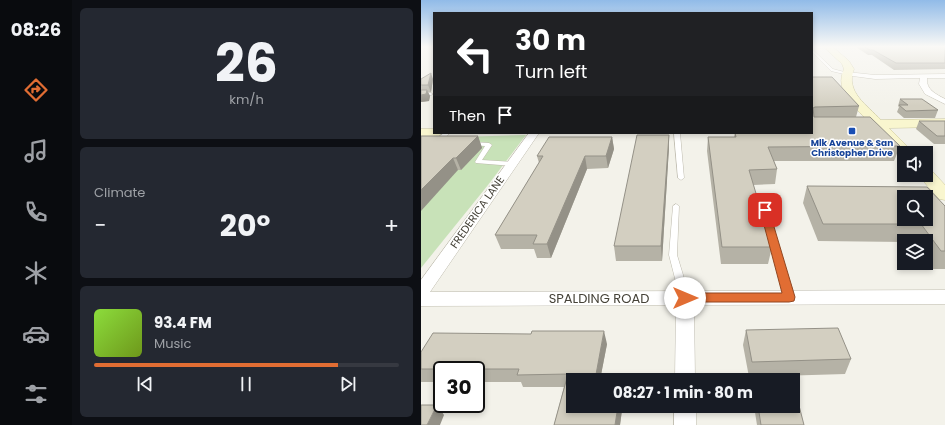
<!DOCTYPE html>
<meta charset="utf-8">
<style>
body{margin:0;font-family:Poppins,sans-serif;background:#242831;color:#f1f3f6;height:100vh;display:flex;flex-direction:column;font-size:15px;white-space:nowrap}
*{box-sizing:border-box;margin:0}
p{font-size:13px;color:#9ea1a6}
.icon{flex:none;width:22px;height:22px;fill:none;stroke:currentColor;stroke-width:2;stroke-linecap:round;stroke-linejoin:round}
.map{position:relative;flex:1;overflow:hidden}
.details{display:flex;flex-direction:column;gap:8px;padding:8px;background:#0d0f14;width:349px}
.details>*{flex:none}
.hud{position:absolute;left:12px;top:12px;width:380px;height:122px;border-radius:0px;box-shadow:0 2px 6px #0003;background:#202124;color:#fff;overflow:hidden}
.buttons{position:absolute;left:476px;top:146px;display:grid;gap:8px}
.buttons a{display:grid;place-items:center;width:36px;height:36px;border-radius:0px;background:#171b24;box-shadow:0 2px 6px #0003;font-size:20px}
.speed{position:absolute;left:12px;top:361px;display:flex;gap:8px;font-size:20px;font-weight:700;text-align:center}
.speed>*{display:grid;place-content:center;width:52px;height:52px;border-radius:50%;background:#171b24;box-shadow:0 2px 6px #0003;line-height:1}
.speed .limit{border:2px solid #111;border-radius:6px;background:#fff;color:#111}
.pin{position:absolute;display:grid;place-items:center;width:34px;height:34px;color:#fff;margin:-17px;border-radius:8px;box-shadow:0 2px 6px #0006}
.me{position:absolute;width:44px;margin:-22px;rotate:90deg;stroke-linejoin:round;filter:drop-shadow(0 0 3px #0008)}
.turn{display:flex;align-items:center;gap:14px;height:84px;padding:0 16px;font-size:18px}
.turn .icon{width:52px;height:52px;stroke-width:2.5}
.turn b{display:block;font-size:28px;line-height:34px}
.then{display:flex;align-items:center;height:38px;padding:0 16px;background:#0003;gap:8px;font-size:15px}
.big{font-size:30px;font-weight:700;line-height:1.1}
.details .widget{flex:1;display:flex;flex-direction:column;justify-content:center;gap:6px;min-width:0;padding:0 14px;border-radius:6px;background:#242831}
.details .dial{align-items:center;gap:0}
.dial b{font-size:52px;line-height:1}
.song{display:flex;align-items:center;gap:12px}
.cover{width:48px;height:48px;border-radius:6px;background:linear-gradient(135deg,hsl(90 70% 55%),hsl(80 70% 35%))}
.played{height:4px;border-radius:2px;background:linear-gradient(90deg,#e16d33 80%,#363941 80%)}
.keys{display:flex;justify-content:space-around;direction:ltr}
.heat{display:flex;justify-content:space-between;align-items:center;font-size:22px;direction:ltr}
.trip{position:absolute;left:145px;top:373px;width:234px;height:40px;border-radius:0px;background:#171b24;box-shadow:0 2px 6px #0003;font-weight:700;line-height:40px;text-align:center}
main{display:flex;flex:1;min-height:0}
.menu{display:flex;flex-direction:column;width:72px;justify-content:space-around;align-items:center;background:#090b0e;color:#9ea1a6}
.menu .icon{width:28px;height:28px}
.menu .current{color:#e16d33}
.menu b{font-size:18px;color:#f1f3f6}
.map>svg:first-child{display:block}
.green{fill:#c8e2b8}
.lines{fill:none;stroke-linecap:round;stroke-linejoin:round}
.lane-casing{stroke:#bebbae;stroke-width:1}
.street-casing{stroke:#bebbae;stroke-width:1}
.secondary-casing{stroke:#c7c39b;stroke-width:1}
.lane{fill:#fff;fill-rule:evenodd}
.street{fill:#fff;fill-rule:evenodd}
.secondary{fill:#f9f6cf;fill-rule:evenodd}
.wall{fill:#b5b2a6}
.shaded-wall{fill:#949187}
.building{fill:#d3cfc1;stroke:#949187;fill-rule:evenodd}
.route{fill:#e16d33;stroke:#924721}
.transit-dot{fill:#1a4fb4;stroke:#fff;stroke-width:1.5}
.labels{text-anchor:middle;stroke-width:3;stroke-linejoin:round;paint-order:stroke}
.far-transit-label{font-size:9px;font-weight:bold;fill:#164399;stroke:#fff}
.street-label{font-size:11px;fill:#464339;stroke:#fff}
.near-street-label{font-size:13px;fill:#464339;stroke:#fff}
</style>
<main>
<nav class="menu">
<b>08:26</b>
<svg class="icon current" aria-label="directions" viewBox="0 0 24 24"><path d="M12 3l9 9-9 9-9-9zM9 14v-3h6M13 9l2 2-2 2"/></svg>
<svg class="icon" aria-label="music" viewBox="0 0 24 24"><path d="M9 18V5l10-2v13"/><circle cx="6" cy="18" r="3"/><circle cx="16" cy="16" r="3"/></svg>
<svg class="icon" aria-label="phone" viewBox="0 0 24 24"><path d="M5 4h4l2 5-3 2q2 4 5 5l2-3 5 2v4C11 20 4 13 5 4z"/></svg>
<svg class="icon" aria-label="climate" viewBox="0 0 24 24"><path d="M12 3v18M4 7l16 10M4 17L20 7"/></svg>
<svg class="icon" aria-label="car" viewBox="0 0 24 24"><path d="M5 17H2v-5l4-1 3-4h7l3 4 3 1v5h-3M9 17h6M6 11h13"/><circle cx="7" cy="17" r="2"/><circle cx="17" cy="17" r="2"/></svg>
<svg class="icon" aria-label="filters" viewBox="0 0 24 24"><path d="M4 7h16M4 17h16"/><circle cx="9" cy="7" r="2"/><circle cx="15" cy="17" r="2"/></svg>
</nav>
<section class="details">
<div class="widget dial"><b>26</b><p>km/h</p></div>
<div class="widget"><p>Climate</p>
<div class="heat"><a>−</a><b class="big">20°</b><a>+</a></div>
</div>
<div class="widget">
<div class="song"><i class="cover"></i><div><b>93.4 FM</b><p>Music</p></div></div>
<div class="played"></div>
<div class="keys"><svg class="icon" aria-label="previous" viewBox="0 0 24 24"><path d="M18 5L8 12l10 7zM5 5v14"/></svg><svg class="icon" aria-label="pause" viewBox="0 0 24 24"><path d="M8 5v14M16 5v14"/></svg><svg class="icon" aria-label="next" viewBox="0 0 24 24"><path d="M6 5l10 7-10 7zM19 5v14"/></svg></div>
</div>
</section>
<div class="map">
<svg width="524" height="425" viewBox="0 0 524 425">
<rect width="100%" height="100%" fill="#f3f2ea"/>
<polygon class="green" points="105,135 67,185 0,268 0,138"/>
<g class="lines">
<g class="lane-casing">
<g id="lane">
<polygon points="391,49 412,69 427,73 427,75 410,71 391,52"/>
<polygon points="0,93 10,93 12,94 10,95 0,95"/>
<polygon points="23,133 29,133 20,141 19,143 15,143 15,139"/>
<polygon points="253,133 259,133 263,178 260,180 257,178"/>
<polygon points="51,142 68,143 71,145 61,160 91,162 94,164 91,166 55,163 54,162 64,146 49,145 48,144"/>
<polygon points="255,204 258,206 256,255 269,298 267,301 264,302 261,301 259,298 248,255 252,206"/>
<polygon points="343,208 346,210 374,297 372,299 369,301 366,299 364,297 340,210"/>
</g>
</g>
<g class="street-casing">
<g id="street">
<path d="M 426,72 L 454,75 L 524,74 L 524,78 L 506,78 C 505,90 515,94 524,99 L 524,104 L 504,94 L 498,84 L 499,78 L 454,79 L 424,75 L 423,74 Z"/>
<polygon points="108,133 118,133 9,292 524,290 524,304 273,305 274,380 254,380 255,305 0,306 0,280"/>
<rect x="253" y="406" width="22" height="19"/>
</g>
</g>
<g class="secondary-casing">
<g id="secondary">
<path d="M 403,47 L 412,47 L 428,61 L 433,69 C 424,92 446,105 460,120 L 524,119 L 524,127 L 468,128 L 493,153 L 483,153 L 483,157 L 480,156 L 453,128 L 444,127 L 442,124 L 447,121 C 433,106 413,91 423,69 L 421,64 Z"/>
<polygon points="0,129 13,129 13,133 20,133 18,136 0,137"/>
<polygon points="505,170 511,171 524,185 524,200 518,199 497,175 505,175"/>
</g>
</g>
<use href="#lane" class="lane"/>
<use href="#street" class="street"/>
<use href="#secondary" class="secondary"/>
</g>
<g class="wall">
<polygon points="435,47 524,47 524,69 473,70 451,55 447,55"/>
<polygon points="391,77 438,106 435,117 479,146 473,161 353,161 356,169 354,184 332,185 351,247 347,264 300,264 286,151 287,137 313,137 314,133 391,133"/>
<polygon points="0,79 12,79 10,92 7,92 9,96 8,101 0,102"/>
<polygon points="479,99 517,110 514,118 483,118 476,112 478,107 477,106"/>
<polygon points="498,121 524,121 524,144 513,144 495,129"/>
<polygon points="248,135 248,147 241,261 195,261 193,246"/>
<polygon points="0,136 57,136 61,148 40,170 37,170"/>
<polygon points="191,137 193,149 187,168 166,169 130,258 116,258 113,249 80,249 74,235 118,163 116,156"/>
<polygon points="386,186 524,206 524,269 510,269 505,262 505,241 483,241 483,242 397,241 382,203"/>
<polygon points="325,330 430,359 424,374 328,377 322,345"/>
<polygon points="186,344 179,380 152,380 152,406 201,410 199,425 133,425 143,387 102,387 100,382 55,382 55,370 21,370 21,382 0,382 0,352"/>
<polygon points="333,406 372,406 383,425 336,425"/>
</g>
<g class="shaded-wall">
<polygon points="10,73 12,79 10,92 7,85"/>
<polygon points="6,90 9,96 8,101 0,102 0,95"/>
<polygon points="248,135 248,147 241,261 240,246"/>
<polygon points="57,136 61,148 40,170 35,158"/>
<polygon points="191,137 193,149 187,168 185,156"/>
<polygon points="164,156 166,169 130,258 126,244"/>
<polygon points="32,158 37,170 0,211 0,190"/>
<polygon points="183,331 186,344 179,380 174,380"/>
<polygon points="16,405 23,415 19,425 6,425"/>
<polygon points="197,406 200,406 201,410 199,425 194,425"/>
</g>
<g class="building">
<polygon points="444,47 524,47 524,63 475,63 452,50 449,50"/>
<polygon points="10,73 7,85 0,85 0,79"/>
<polygon points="391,77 411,77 438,106 394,107 392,108 393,117 449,117 479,146 347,147 356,169 328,170 351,247 301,247 287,137 315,137 314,133 391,133"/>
<polygon points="0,90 6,90 5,94 0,95"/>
<polygon points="479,99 501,99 517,110 485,111 478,105 487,105"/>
<polygon points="498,121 524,121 524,136 516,136"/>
<polygon points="216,135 248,135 240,246 193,246"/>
<polygon points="0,136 57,136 35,158 32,158 0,190"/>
<polygon points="128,137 191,137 185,156 164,156 126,244 112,244 116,235 74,235 122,156 116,156"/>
<path d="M 386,186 L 506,187 L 524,206 L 524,251 L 520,251 L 500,224 L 402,224 ZM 483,197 L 505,197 L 505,219 L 483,219 Z"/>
<polygon points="417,328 430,359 331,362 325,330"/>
<polygon points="111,331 183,331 174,380 152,380 152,406 197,406 194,425 133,425 147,374 96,375 98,369 0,369 0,352 12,333 110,334"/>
<polygon points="372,390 374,390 383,425 340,425 337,406 372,406"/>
<polygon points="0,405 16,405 6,425 0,425"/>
</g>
<linearGradient id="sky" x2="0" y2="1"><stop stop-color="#91bbe8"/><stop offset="0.44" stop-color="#faf9f6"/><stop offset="1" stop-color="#faf9f6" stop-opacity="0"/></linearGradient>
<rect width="524" height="106" fill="url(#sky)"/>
<polygon class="route" points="344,207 348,210 374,297 373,301 368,302 264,302 260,301 258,298 260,294 264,293 361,293 339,210"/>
<rect class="transit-dot" x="427" y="127" width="8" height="8" rx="2"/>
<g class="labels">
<g class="far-transit-label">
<text x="431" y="146">Mlk Avenue &amp; San<tspan x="431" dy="10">Christopher Drive</tspan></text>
</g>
<g class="street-label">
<text transform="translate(56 212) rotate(-55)" y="4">FREDERICA LANE</text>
</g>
<g class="near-street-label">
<text x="178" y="303">SPALDING ROAD</text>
</g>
</g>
</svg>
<div class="buttons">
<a><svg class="icon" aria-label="sound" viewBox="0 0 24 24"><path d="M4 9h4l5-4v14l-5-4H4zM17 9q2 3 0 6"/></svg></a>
<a><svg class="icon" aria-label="search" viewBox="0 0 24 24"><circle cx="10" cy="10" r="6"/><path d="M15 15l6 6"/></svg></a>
<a><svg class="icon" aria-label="layers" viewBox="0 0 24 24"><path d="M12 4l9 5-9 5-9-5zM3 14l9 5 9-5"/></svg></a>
</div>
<div class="speed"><div class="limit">30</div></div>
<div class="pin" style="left:344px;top:210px;background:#d93025"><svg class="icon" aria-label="arrive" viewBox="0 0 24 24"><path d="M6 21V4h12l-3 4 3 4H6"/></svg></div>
<svg class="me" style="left:264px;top:298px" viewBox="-20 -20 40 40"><circle r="19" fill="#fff"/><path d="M0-13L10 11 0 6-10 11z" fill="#e16d33"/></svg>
<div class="trip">08:27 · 1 min · 80 m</div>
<div class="hud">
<div class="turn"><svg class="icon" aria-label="left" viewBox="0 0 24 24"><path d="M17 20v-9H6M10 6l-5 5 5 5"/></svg><div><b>30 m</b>Turn left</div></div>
<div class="then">Then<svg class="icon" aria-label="arrive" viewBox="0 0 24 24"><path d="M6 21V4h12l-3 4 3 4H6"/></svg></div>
</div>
</div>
</main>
